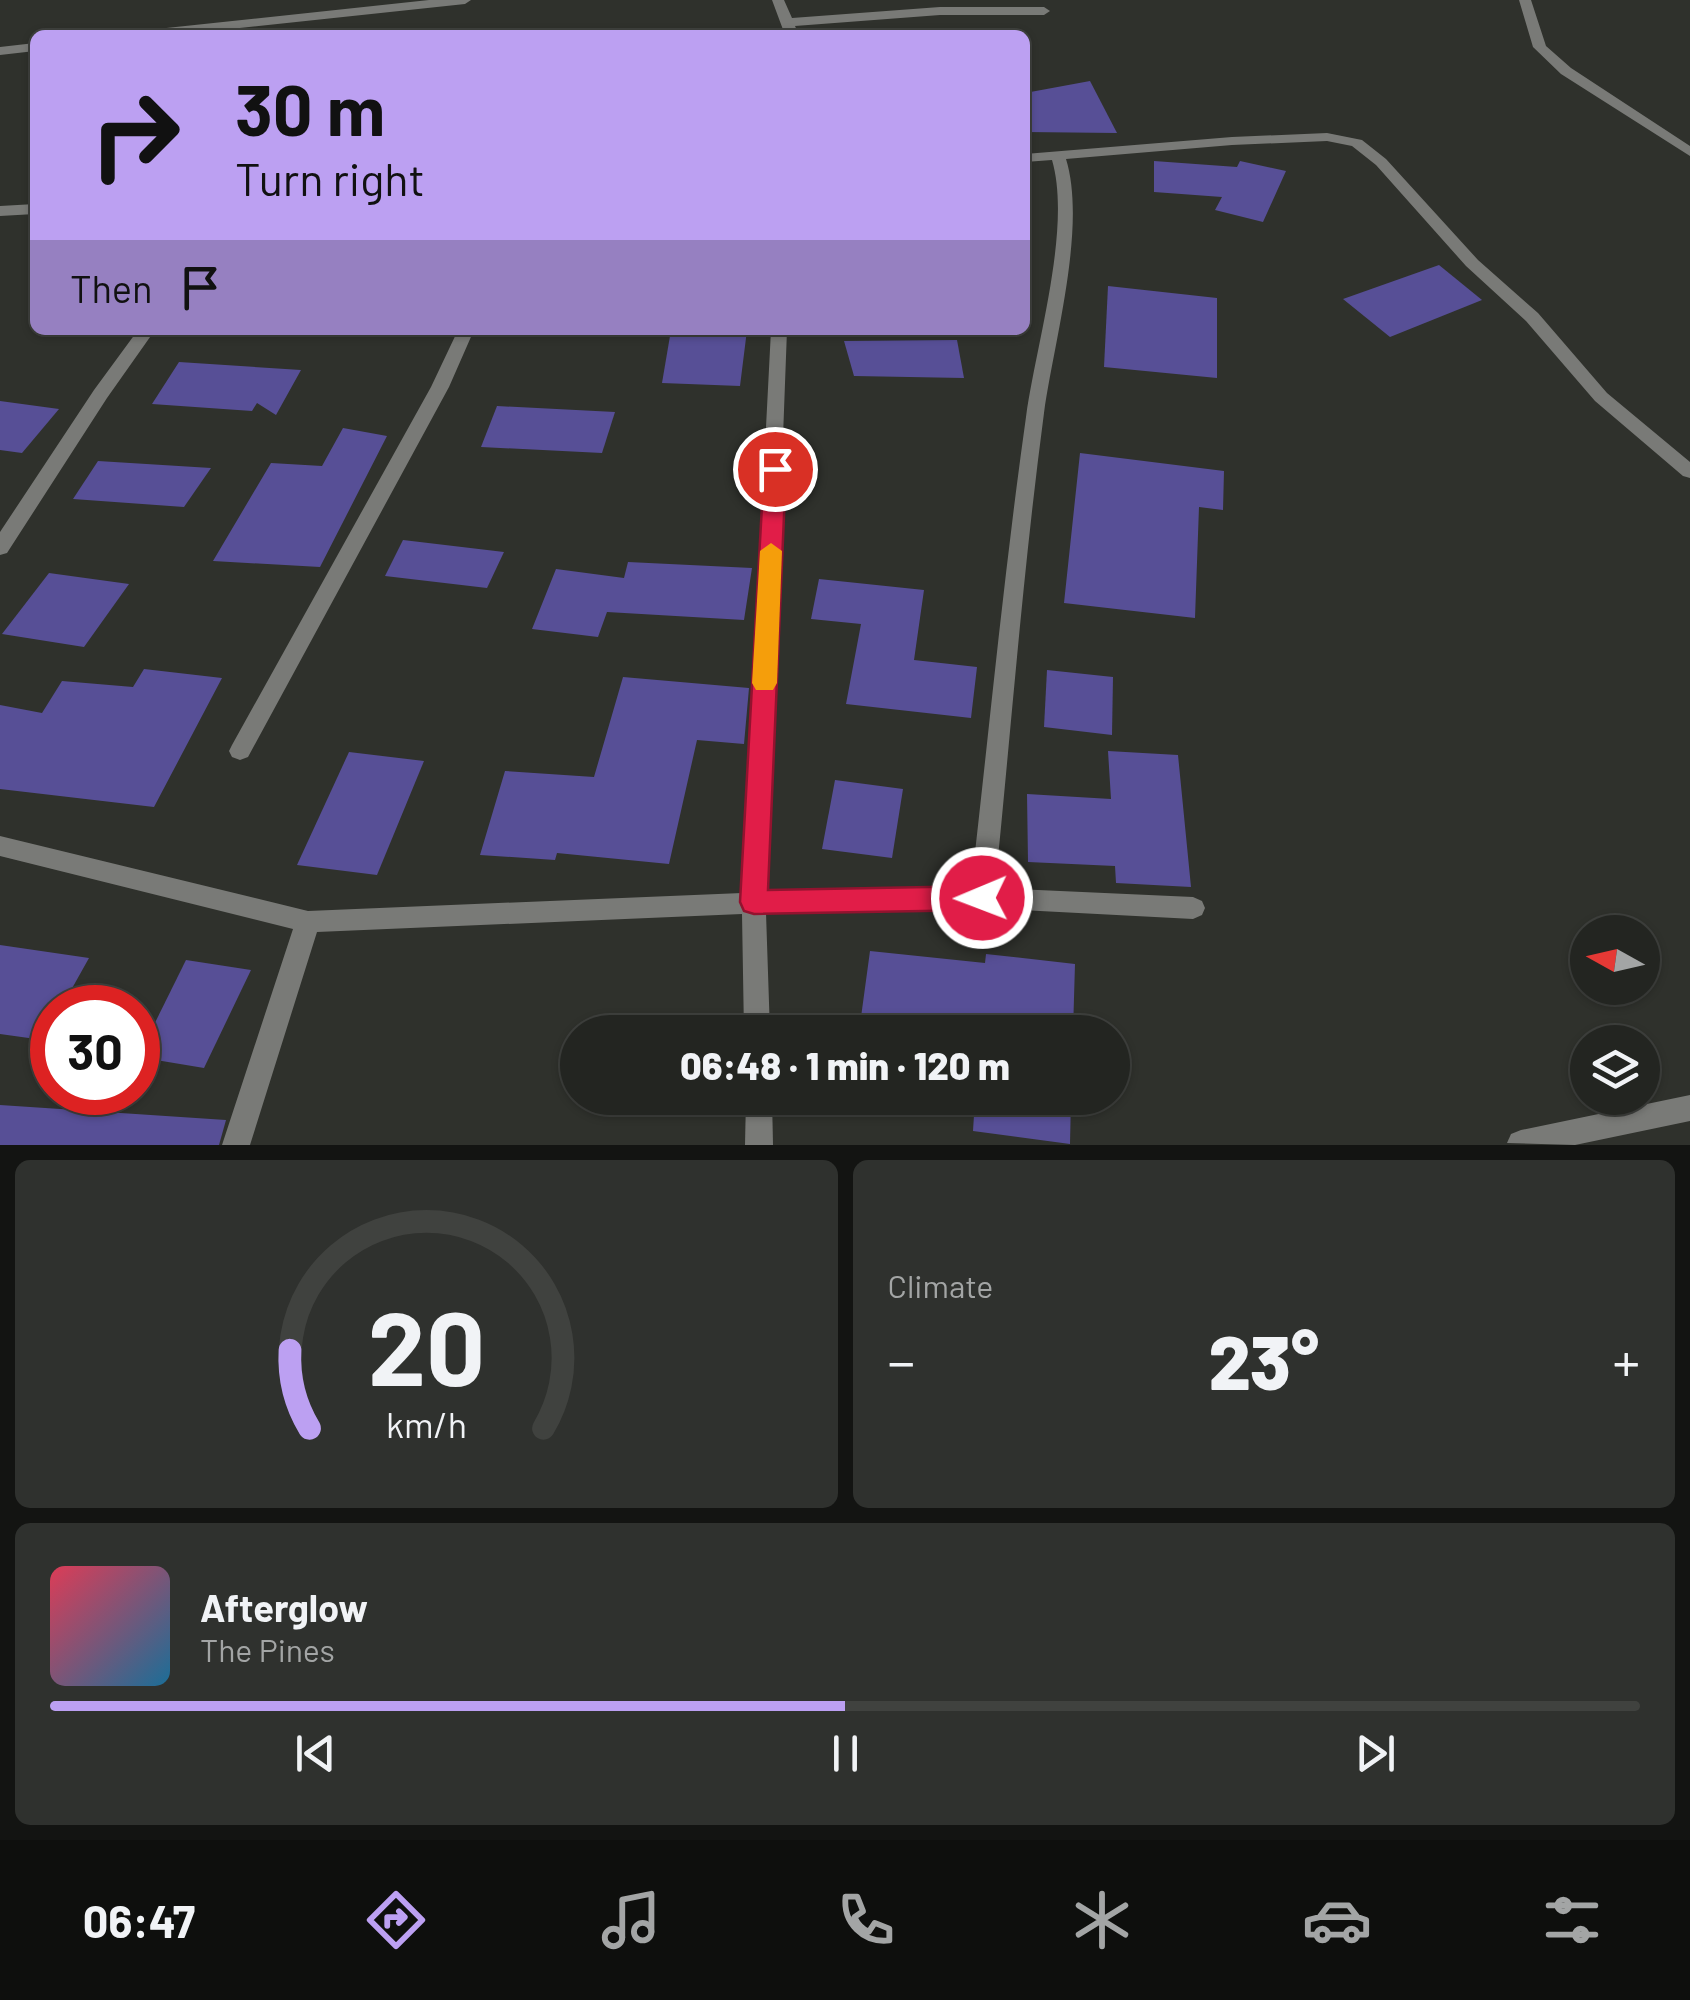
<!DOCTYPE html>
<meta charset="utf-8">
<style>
body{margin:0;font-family:Barlow,sans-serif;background:#2f312e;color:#f1f3f6;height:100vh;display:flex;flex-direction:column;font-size:38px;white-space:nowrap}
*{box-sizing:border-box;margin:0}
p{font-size:32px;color:#a3a5a5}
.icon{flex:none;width:55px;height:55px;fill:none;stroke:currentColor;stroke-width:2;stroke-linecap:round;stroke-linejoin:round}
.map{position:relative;height:1145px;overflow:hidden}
.sheet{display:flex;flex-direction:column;gap:15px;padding:15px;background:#131412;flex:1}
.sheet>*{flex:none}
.hud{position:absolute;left:30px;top:30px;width:1000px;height:305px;border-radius:15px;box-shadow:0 2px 8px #0004,0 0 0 2px #40423f;background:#bca0f2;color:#111;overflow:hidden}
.needle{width:65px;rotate:278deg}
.buttons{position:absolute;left:1570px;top:915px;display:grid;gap:20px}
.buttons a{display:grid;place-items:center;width:90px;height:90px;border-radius:50%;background:#232521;box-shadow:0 2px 8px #0004,0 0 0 2px #40423f;font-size:50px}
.speed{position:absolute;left:30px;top:985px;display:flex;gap:20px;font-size:50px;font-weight:700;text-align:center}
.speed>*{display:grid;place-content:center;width:130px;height:130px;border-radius:50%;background:#232521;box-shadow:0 2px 8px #0004,0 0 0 2px #40423f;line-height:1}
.speed .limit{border:15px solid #d22;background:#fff;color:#111}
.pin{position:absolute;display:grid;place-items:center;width:85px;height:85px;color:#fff;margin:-42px;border:5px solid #fff;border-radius:50%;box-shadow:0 2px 10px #0007}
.me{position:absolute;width:110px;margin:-55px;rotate:269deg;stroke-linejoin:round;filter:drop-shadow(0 0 8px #0008)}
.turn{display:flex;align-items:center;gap:35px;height:210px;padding:0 40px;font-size:45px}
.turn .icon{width:130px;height:130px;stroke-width:2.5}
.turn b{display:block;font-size:70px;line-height:85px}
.then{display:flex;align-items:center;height:95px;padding:0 40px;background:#0003;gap:20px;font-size:38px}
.big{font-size:75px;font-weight:800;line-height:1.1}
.sheet .widget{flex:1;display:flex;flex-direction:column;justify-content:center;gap:15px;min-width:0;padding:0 35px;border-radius:15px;background:#2f312e}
.sheet .dial{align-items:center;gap:0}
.dial svg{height:260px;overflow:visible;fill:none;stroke:#40423f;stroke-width:7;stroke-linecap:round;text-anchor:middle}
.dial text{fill:#f1f3f6;stroke:none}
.song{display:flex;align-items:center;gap:30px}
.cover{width:120px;height:120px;border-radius:15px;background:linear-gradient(135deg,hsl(350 70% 55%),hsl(200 70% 35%))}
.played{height:10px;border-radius:5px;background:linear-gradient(90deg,#bca0f2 50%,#40423f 50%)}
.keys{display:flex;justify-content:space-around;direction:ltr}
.heat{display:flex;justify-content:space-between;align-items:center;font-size:55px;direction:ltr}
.sheet .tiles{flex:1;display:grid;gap:15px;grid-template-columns:1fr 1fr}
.widget:last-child{grid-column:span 2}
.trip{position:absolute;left:560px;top:1015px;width:570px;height:100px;border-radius:50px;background:#232521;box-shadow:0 2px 8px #0004,0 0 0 2px #40423f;font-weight:800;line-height:100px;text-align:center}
.tab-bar{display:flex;height:160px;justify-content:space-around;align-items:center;background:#0e0f0d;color:#a3a5a5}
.tab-bar .icon{width:70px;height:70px}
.tab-bar .active{color:#bca0f2}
.tab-bar b{font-size:45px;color:#f1f3f6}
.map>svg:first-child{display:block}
.building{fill:#574f96}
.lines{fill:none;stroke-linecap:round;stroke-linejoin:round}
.minor{fill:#797a77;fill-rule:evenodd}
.route{fill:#e11d48;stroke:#92132f;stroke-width:2.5}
.slow{fill:#f59e0b}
</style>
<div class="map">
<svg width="1690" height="1145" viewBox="0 0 1690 1145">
<rect width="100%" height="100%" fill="#2f312c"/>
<g class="building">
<polygon points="1090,81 1117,133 1025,132 1025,93"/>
<polygon points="1154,161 1237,167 1240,161 1286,171 1263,222 1215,210 1222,197 1154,192"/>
<polygon points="1439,265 1482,300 1390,337 1343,299"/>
<polygon points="1108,286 1217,298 1217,378 1104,367"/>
<polygon points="671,330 747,330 740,386 662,383"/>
<polygon points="957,340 964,378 854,376 844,341"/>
<polygon points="179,362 301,370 276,415 257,403 252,411 152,404"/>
<polygon points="0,401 59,409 22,453 0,450"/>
<polygon points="497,406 615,412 602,453 481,447"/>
<polygon points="343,428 387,436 320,567 213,561 271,463 322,466"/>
<polygon points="1080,453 1224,471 1223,510 1199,507 1195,618 1064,603"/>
<polygon points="98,461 211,468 184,507 73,499"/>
<polygon points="403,540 504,552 487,588 385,576"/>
<polygon points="628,562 752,568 744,620 607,612 598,637 532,629 556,569 624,578"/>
<polygon points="49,573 129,584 84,647 2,634"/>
<polygon points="819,579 924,590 914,660 977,667 971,718 846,704 861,624 811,619"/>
<polygon points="144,669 222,678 154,807 0,789 0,705 42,713 62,681 133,687"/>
<polygon points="1047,670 1113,677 1112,735 1044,727"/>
<polygon points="623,677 749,688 744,744 697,740 669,864 557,853 555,860 480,855 505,771 594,777"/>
<polygon points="1108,751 1178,755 1191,887 1116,883 1115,866 1028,862 1027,794 1111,799"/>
<polygon points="349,752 424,761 377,875 297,865"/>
<polygon points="835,780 903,789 892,858 822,849"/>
<polygon points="0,945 89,958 61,1008 52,1008 52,1023 43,1040 0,1034"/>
<polygon points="870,951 985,963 986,954 1075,964 1073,1032 859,1032"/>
<polygon points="186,960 251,970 204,1068 138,1057"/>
<polygon points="975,1098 1071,1098 1070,1144 973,1131"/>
<polygon points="0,1105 226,1120 219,1145 0,1145"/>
</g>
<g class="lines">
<g class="minor">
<polygon points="429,0 471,0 465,4 175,35 131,35 138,31"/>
<polygon points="772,0 784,0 792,18 940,7 1044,7 1050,11 1044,15 940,15 795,26 799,35 785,35"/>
<polygon points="1519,0 1531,0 1546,46 1571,68 1690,146 1690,156 1561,74 1533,47"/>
<polygon points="35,43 35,51 0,55 0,47"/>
<path d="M 1327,133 L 1362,140 L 1386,159 L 1478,260 L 1538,313 L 1607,393 L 1690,462 L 1690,478 L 1683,476 L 1595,401 L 1526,321 L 1466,266 L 1376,165 L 1352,146 L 1327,141 L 1232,145 L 1066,159 C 1087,227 1054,341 1044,413 C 1023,571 1011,730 995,888 L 1193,897 L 1202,901 L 1205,908 L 1202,915 L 1193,919 L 982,908 L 766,913 L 770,1032 L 744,1032 L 742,914 L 317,932 L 250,1145 L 222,1145 L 293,929 L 0,856 L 0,836 L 308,911 L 742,893 L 771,330 L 787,330 L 766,892 L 971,888 C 989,731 1004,573 1026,417 C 1036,344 1072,228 1052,160 L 1025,162 L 1025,154 L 1232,137 Z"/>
<polygon points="35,204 35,214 0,216 0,206"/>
<polygon points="138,330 155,330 107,398 7,553 0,555 0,532 94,390"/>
<polygon points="458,330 474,330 449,387 248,757 240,760 232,757 229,751 232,745 431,387"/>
<polygon points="1690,1095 1690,1121 1575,1145 1507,1143 1511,1134 1521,1130"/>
<polygon points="746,1098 772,1098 773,1145 745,1145"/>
</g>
</g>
<polygon class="route" points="775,462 786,469 768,890 982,886 991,889 995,898 991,906 982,910 754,914 744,911 740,902 764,469"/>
<polygon class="slow" points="771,543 782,551 777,683 773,690 756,690 752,683 760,551"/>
</svg>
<div class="buttons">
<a><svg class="needle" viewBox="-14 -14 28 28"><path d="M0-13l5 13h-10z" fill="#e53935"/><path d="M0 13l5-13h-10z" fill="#a3a5a5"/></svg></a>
<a><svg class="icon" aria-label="layers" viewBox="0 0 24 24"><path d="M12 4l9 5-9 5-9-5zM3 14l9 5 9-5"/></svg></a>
</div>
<div class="speed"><div class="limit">30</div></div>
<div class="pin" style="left:775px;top:469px;background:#d93025"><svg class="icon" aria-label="arrive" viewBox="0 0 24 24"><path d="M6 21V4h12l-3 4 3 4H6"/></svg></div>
<svg class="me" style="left:982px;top:898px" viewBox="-20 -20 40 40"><circle r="17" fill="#e11d48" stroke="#fff" stroke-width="3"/><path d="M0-11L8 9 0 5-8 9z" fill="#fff"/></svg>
<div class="trip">06:48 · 1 min · 120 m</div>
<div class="hud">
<div class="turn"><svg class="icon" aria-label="right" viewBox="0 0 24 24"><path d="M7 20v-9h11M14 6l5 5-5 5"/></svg><div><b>30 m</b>Turn right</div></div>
<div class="then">Then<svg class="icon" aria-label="arrive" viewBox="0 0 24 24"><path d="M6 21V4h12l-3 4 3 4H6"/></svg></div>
</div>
</div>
<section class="sheet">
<div class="tiles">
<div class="widget dial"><svg viewBox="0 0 100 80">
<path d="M14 69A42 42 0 1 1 86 69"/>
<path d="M14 69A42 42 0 0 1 8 45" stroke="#bca0f2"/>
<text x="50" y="56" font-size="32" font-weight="700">20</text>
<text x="50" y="72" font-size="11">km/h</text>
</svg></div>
<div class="widget"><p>Climate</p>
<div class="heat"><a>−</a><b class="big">23°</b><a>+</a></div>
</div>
<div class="widget">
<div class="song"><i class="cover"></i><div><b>Afterglow</b><p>The Pines</p></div></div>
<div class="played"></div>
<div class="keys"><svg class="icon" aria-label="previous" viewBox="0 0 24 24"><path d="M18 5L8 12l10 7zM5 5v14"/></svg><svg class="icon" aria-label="pause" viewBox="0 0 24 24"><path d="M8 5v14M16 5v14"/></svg><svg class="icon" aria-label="next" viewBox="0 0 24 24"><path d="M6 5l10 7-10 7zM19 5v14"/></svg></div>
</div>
</div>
</section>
<nav class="tab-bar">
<b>06:47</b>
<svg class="icon active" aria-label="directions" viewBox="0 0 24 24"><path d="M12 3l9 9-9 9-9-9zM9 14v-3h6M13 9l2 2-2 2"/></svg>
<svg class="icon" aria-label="music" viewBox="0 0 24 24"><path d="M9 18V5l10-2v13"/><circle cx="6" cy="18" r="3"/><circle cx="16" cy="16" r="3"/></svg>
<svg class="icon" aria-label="phone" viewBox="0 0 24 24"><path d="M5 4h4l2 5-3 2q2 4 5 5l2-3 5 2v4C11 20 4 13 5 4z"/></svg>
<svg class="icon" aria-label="climate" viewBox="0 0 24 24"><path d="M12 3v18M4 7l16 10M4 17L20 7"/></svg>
<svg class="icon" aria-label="car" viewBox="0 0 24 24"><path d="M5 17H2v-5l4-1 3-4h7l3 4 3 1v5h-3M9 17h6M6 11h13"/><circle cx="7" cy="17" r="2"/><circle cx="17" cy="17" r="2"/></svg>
<svg class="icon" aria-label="filters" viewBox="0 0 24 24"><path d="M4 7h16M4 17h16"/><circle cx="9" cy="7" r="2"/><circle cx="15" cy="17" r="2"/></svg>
</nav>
